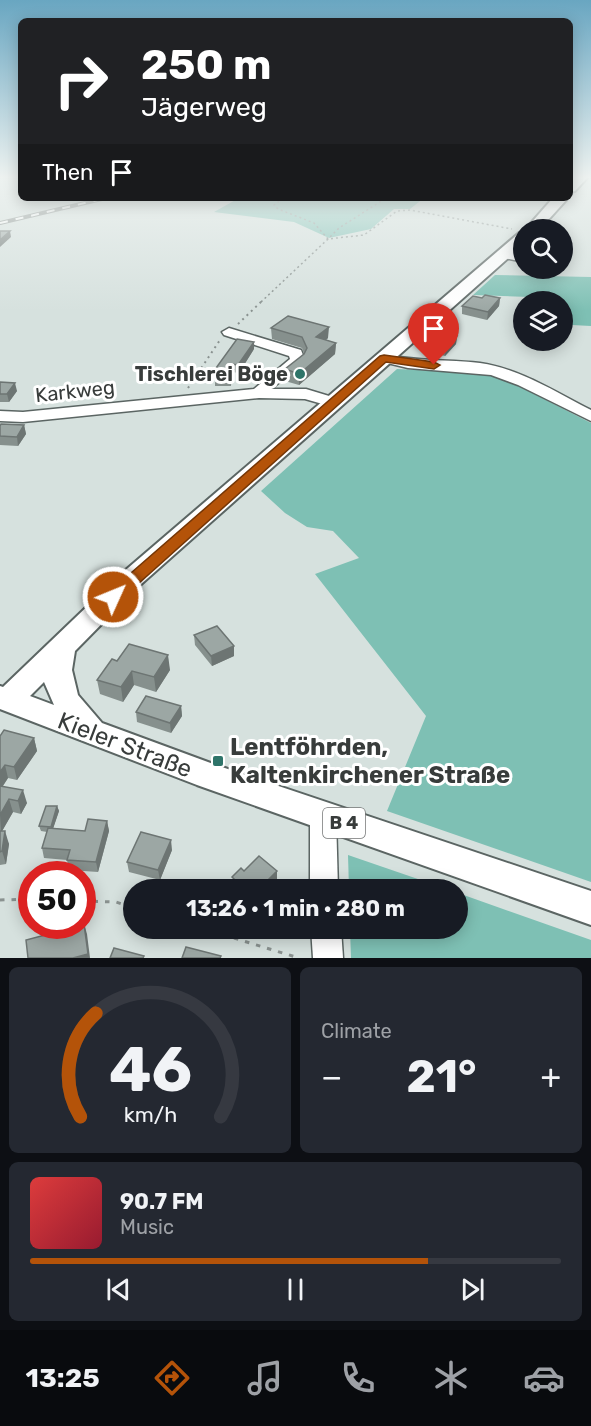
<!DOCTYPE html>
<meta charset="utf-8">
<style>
body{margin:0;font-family:Rubik,sans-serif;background:#242831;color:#f1f3f6;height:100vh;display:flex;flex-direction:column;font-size:22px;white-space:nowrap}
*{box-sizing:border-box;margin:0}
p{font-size:20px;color:#9ea1a6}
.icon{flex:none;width:33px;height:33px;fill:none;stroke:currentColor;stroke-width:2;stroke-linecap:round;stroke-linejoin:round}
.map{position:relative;height:958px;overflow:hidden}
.sheet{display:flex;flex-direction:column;gap:9px;padding:9px;background:#0d0f14;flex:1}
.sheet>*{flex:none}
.banner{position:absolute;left:18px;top:18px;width:555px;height:183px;border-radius:9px;box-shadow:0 3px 15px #0003;background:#202124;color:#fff;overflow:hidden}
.buttons{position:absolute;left:513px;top:219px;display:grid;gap:12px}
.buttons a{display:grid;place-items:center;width:60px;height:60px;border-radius:50%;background:#171b24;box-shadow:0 3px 15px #0003;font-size:30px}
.speed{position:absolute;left:18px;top:861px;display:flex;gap:12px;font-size:30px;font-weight:700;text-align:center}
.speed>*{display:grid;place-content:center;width:78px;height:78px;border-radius:50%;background:#171b24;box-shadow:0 3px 15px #0003;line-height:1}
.speed .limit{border:9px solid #d22;background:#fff;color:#111}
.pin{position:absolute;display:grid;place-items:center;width:51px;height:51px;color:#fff;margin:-62px -26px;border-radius:50% 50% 50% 0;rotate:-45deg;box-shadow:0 0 6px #0007}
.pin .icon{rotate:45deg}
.me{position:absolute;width:66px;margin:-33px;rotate:46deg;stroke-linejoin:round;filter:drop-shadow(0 0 4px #0008)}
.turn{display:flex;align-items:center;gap:21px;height:126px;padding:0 24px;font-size:27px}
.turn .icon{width:78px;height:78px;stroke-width:2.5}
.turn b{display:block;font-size:42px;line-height:51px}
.then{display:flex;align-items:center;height:57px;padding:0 24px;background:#0003;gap:12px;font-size:22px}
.big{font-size:45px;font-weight:700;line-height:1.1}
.sheet .tile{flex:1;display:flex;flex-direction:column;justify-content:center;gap:9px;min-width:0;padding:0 21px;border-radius:9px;background:#242831}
.sheet .dial{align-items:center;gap:0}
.dial svg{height:156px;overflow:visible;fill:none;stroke:#363941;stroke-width:7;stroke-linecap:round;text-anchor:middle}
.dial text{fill:#f1f3f6;stroke:none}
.song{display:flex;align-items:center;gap:18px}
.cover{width:72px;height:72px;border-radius:9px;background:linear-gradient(135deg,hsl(0 70% 55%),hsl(350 70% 35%))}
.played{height:6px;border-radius:3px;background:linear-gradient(90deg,#b45309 75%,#363941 75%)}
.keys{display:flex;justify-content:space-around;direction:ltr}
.heat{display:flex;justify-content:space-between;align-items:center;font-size:33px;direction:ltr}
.sheet .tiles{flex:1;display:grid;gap:9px;grid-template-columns:1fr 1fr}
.tile:last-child{grid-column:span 2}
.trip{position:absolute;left:123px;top:879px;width:345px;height:60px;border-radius:30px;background:#171b24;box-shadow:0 3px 15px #0003;font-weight:700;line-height:60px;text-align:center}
.tab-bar{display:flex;height:96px;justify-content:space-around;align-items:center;background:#090b0e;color:#9ea1a6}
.tab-bar .icon{width:42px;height:42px}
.tab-bar .current{color:#b45309}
.tab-bar b{font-size:27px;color:#f1f3f6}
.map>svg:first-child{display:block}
.green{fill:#7ec0b4}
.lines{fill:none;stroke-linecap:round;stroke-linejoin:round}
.minor-casing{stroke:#5b6563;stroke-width:3}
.major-casing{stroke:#5b6563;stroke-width:4}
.path-far2{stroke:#8a9290;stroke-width:1.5;stroke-dasharray:2 3;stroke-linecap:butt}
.path-far1{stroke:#8a9290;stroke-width:2;stroke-dasharray:2 4;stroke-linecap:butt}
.path{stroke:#8a9290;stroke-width:3;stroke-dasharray:4.5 7;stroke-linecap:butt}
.minor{fill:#fff;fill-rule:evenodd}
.major{fill:#fff;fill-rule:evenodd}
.rail-casing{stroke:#7a817f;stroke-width:4}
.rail{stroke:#fff;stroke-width:2;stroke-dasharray:8;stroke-linecap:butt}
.wall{fill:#86908d}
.shaded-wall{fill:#6d7573}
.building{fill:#9ca7a4;stroke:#6d7573;stroke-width:1.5}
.route{fill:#b45309;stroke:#753606;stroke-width:1.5}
.poi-dot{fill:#2e7469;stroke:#fff;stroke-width:2}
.labels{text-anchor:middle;stroke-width:6;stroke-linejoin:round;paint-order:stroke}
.shield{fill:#fff;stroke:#747676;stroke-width:1.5}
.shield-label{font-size:18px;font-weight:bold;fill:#383c3b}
.poi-label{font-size:20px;font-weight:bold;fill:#383c3b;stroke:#fff;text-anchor:end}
.street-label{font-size:20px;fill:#383c3b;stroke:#fff}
.near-street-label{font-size:24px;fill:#383c3b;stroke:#fff}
.near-poi-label{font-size:24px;font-weight:bold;fill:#383c3b;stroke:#fff;text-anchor:start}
</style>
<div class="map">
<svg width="591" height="958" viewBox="0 0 591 958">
<rect width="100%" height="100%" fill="#d6e1de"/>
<g class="green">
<polygon points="239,198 424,198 410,209 394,209 371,229 329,238 294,222 214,212"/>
<polygon points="495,275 591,277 591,326 572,325 562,302 559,298 473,295"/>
<polygon points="397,369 482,373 505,379 591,423 591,882 387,811 426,716 315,574 359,558 333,531 307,527 285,513 261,491"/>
<polygon points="348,855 447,889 349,889"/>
<polygon points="458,893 591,940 591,958 351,958 350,929 458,928"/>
</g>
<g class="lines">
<g class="minor-casing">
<g id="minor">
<polygon points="503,250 524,254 524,262 499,257 499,251"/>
<polygon points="229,328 301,350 305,360 303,363 271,389 306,389 339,399 341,402 333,407 305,399 259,398 23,422 0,421 0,411 23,412 254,389 290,359 289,356 224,335 222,332"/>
<path d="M 384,354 C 416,362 448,359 480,363 C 521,369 555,392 591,410 L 591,421 L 518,385 L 491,375 L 408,368 L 379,361 L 377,358 Z"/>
<polygon points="323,804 332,808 336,816 338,890 310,890 310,816 314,808"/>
<polygon points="311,928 341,928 343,958 313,958"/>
</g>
</g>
<g class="major-casing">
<g id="major">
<polygon points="574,177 588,177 575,191 570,192 570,181"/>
<polygon points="553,198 568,198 539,230 524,231"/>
<path d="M 524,232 L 524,244 L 139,586 L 75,651 L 72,670 L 78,695 L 102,723 L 216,765 L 591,891 L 591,925 L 197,785 L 0,709 L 0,686 L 3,687 L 121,574 L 519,233 ZM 44,682 L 54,705 L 30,696 Z"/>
</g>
</g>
<g class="path-far2">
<polyline points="283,198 274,205 278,209 314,223 328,239 339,228 386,198"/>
<polyline points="261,302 328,239 364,235 397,211 410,210 512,229"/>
</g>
<g class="path-far1">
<polyline points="238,324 263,300"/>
<polyline points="188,388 220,340"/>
</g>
<g class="path">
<polyline points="0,900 32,899"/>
<polyline points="82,901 116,902 134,908"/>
<polyline points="201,928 299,958"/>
</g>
<use href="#minor" class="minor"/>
<use href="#major" class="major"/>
<g class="rail-casing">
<polyline id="rail" points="0,223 106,198"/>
</g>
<use href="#rail" class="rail"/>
</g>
<g class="wall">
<polygon points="482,298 500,298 499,306 487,320 462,314 462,306"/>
<polygon points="271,328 328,338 326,340 336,343 335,354 299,385 285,381 285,369 304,354 302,348 272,339"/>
<polygon points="457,336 456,344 445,356 420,349 420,341"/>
<polygon points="254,349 239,373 232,372 231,386 215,386 215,378 216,368"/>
<polygon points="0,382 17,391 9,402 0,402"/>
<polygon points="24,425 26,434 18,446 0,445 0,426"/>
<polygon points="194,635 234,656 212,666 195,645"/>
<polygon points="117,661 170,670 156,692 134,685 123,702 100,694 97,680"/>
<polygon points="181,706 182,716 171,733 137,722 136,712"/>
<polygon points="0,736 34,738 37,751 17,780 8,778 3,786 27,803 21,814 13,812 2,831 9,844 6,864 0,865"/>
<polygon points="57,806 59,811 53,828 85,831 107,821 109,831 98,872 69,870 67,860 44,858 42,848 47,832 41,831 39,826"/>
<polygon points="172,850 160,880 129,872 127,862"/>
</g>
<g class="shaded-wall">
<polygon points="10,231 11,237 0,247 0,240"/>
<polygon points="500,298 499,306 487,320 488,312"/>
<polygon points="329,327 328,338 316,348 316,337"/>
<polygon points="457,336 456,344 445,356 446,348"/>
<polygon points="254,342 254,349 239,373 238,365"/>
<polygon points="336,343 335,354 299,385 299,374"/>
<polygon points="15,383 17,391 9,402 7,394"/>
<polygon points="24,425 26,434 18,446 17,437"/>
<polygon points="234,646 234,656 212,666 211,656"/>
<polygon points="168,655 170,670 156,692 154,677"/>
<polygon points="132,671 134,685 123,702 121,687"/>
<polygon points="181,706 182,716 171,733 170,723"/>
<polygon points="34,738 37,751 17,780 14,767"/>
<polygon points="5,765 8,778 0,790 0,772"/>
<polygon points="23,790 27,803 21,814 18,801"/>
<polygon points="9,799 13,812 1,833 0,815"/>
<polygon points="57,806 59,811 52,832 51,827"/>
<polygon points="107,821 109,831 98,872 96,862"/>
<polygon points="5,831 9,844 6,864 2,851"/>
<polygon points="171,840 172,850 160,880 158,870"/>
<polygon points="277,871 277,881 269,890 263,890 263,885"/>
<polygon points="84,924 87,934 90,958 73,958"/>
</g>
<g class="building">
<polygon points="0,231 10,231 0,240"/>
<polygon points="485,295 500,298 488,312 462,306 473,296 482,298"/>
<polygon points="288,316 329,327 316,337 336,343 299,374 285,369 304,354 307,348 302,337 271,328"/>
<polygon points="432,330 457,336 446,348 420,341"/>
<polygon points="237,339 254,342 238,365 232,364 230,378 215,378 216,368"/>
<polygon points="0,382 15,383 7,394 0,394"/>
<polygon points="1,424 24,425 17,437 0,436 0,426"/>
<polygon points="217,626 234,646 211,656 194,635"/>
<polygon points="129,644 168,655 154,677 132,671 121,687 97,680 112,659 117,661"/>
<polygon points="146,696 181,706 170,723 136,712"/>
<polygon points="4,730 34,738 14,767 5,765 0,772 0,736"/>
<polygon points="0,786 23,790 18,801 9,799 0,815"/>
<polygon points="46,806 57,806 51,827 39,826"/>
<polygon points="88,819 107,821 96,862 67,860 70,850 42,848 48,828 85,831"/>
<polygon points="0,831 5,831 2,851 0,852"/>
<polygon points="141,832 171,840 158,870 127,862"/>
<polygon points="259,856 277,871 263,885 268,890 225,890 235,880 232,877 241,868 244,871"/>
<polygon points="82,924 84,924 88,954 73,958 28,958 26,940 79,926 82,926"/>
<polygon points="186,947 221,956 220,958 182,958"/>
<polygon points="114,948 144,956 143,958 110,958"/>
</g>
<linearGradient id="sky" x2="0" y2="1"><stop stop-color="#69a6c1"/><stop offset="0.57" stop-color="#edf2f0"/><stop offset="1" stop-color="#edf2f0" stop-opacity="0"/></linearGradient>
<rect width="591" height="311" fill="url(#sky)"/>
<polygon class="route" points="384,355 434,362 440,365 434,369 386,362 119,601 108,601 105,597 108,593 380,356"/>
<g class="poi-dot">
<circle cx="300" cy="374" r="6"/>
<rect x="212" y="755" width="12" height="12" rx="3"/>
</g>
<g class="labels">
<rect class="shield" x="323" y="808" width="42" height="30" rx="4.5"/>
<g class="shield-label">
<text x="344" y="829">B 4</text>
</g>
<g class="poi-label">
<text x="288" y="381">Tischlerei Böge</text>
</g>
<g class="street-label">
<text transform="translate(75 391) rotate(-6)" y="7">Karkweg</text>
</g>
<g class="near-street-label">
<text transform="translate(125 745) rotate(21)" y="8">Kieler Straße</text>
</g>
<g class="near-poi-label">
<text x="230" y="755">Lentföhrden,<tspan x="230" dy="28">Kaltenkirchener Straße</tspan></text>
</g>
</g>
</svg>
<div class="buttons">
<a><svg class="icon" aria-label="search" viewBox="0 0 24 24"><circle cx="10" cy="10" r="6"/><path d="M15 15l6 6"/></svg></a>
<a><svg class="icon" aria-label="layers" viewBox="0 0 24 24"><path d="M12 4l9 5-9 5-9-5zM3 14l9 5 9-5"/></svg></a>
</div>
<div class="speed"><div class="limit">50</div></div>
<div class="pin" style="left:434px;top:365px;background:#d93025"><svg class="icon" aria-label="arrive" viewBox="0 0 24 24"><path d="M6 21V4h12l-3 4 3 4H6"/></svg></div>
<svg class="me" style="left:113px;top:597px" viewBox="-20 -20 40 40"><circle r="17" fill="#b45309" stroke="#fff" stroke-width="3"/><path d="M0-11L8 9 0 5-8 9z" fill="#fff"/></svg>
<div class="trip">13:26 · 1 min · 280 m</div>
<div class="banner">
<div class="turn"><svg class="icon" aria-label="right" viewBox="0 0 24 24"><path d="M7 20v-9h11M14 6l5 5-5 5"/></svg><div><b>250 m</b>Jägerweg</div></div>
<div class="then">Then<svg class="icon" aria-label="arrive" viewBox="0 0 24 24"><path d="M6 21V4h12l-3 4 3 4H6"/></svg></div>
</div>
</div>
<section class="sheet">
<div class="tiles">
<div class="tile dial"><svg viewBox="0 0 100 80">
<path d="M14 69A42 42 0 1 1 86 69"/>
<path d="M14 69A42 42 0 0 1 22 16" stroke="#b45309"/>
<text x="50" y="56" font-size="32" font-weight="700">46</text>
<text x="50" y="72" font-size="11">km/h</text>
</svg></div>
<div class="tile"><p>Climate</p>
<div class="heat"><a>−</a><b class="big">21°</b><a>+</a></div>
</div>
<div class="tile">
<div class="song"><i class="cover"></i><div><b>90.7 FM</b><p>Music</p></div></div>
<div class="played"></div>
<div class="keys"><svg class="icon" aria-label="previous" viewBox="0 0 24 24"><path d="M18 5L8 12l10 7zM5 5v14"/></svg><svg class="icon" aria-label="pause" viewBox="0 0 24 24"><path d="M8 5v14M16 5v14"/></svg><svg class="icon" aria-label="next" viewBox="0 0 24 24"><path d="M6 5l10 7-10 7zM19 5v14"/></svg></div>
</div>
</div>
</section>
<nav class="tab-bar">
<b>13:25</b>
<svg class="icon current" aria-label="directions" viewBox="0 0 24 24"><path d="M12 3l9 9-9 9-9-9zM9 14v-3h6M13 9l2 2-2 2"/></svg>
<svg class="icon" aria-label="music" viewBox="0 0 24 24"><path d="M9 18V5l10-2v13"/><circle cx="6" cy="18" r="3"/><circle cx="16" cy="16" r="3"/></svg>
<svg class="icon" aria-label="phone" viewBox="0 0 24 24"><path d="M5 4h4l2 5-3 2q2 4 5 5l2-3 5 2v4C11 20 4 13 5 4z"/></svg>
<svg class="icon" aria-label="climate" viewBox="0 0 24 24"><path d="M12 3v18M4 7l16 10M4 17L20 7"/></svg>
<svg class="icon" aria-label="car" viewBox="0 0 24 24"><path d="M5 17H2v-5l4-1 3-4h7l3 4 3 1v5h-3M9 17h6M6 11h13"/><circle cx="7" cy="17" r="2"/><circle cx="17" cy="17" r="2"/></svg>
</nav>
